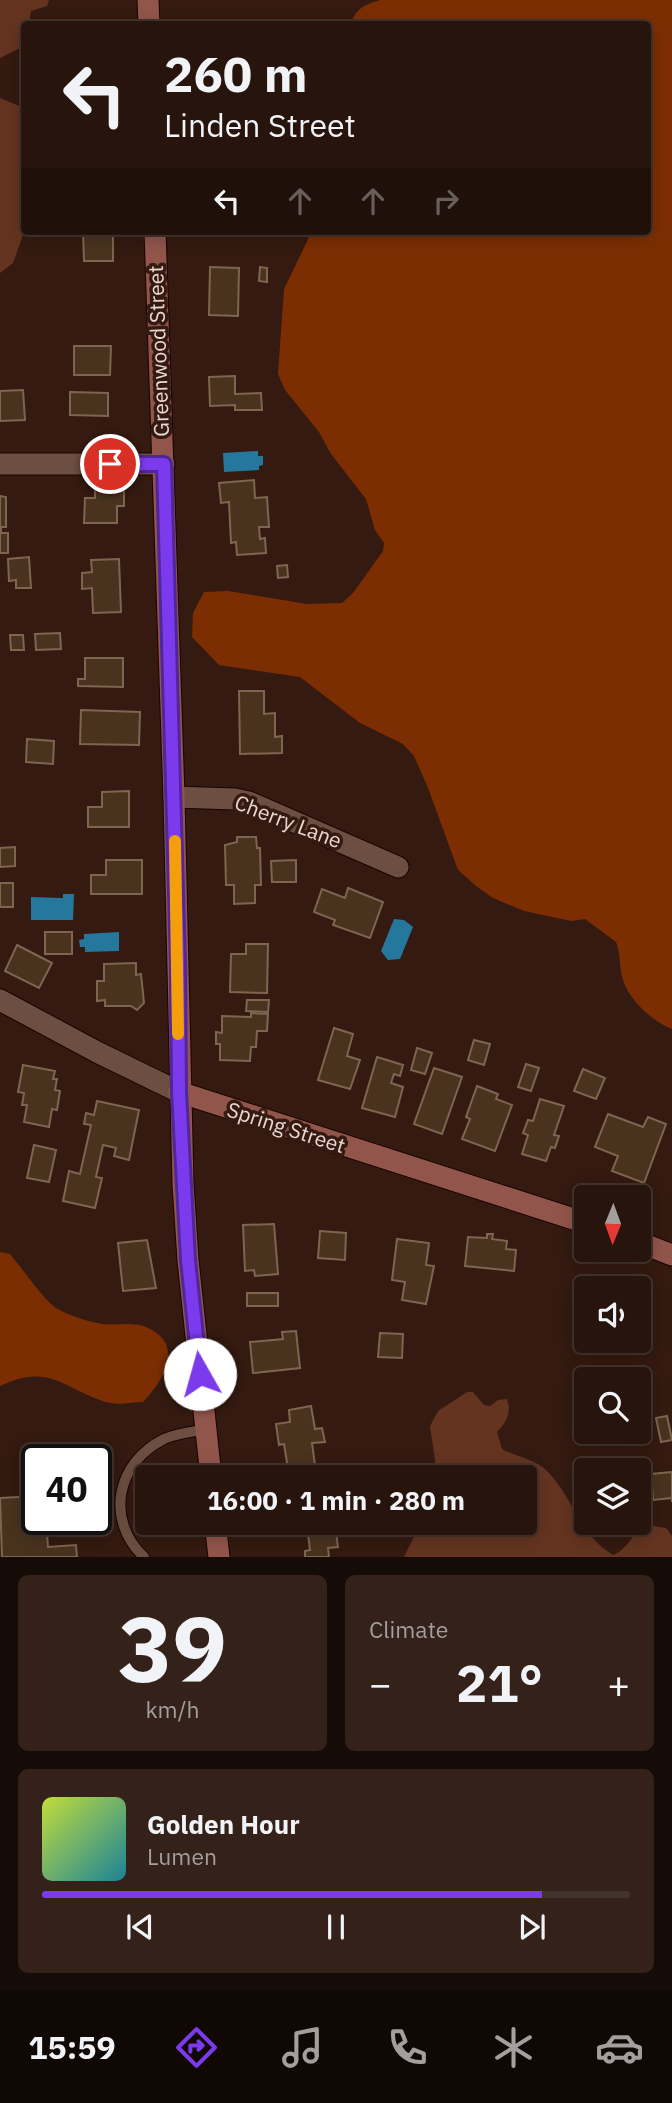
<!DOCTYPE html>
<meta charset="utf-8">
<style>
body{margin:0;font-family:"IBM Plex Sans",sans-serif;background:#33211a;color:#f1f3f6;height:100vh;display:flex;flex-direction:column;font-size:26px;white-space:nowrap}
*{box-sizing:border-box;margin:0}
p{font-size:23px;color:#a49e9d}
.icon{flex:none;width:38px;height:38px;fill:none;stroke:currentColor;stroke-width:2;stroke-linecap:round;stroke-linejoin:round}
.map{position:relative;height:1557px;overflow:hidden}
.sheet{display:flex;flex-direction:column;gap:18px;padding:18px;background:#150b07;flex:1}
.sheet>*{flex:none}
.top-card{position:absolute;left:21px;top:21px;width:630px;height:214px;border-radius:7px;box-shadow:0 4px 18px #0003,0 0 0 2px #43332d;background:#27140c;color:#f1f3f6;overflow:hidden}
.needle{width:46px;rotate:181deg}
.tools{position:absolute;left:574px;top:1185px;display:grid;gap:14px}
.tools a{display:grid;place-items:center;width:77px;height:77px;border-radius:7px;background:#27140c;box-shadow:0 4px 18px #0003,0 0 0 2px #43332d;font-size:35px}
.speed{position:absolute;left:21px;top:1444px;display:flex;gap:14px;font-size:35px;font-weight:700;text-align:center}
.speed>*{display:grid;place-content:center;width:91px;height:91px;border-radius:50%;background:#27140c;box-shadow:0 4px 18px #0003,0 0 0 2px #43332d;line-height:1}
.speed .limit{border:4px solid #111;border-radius:10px;background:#fff;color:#111}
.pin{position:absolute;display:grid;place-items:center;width:60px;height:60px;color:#fff;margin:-30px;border:4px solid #fff;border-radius:50%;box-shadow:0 2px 7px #0007}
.me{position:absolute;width:77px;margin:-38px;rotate:353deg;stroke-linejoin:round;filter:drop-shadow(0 0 5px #0008)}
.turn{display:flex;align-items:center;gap:24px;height:147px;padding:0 28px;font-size:32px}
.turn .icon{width:91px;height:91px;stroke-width:2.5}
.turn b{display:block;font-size:49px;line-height:60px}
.lanes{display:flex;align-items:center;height:66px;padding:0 28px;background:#0003;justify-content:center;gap:35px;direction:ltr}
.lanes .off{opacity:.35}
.big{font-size:52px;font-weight:800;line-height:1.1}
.sheet .tile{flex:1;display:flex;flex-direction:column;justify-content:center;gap:10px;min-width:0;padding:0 24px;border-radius:10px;background:#33211a}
.sheet .dial{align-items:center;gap:0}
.dial b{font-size:91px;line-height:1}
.song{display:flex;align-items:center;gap:21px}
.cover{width:84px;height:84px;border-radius:10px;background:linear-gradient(135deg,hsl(70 70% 55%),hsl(190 70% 35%))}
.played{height:7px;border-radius:4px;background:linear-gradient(90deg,#7c3aed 85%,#43332d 85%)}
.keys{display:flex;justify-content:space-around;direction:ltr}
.heat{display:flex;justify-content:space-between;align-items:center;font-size:38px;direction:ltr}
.sheet .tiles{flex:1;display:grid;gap:18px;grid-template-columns:1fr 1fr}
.tile:last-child{grid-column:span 2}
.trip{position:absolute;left:135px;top:1465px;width:402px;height:70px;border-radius:7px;background:#27140c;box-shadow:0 4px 18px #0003,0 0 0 2px #43332d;font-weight:800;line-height:70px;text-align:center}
.dock{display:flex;height:112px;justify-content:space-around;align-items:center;background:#100805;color:#a49e9d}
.dock .icon{width:49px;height:49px}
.dock .active{color:#7c3aed}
.dock b{font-size:32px;color:#f1f3f6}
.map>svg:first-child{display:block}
.green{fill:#643420}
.forest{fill:#7c2e02}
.water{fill:#26779c}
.building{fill:#49331f;stroke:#7e6550;stroke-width:2}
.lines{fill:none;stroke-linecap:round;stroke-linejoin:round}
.lane-casing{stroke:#1a0400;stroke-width:12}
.street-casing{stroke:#1a0400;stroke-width:23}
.secondary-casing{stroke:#1a0400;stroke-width:23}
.lane{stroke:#6c4e42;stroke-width:10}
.street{stroke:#6c4e42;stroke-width:21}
.secondary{stroke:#92554c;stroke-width:21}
.route-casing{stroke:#51269a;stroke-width:18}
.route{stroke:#7c3aed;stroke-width:12}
.slow{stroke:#f59e0b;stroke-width:12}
.labels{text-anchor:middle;stroke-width:7;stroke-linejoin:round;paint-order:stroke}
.street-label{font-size:21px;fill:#ebd9d1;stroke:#341a10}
</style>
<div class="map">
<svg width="672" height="1557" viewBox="0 0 672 1557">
<rect width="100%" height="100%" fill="#341a10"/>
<g class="green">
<polygon points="0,0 49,0 47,6 31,11 29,24 24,24 24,46 0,58"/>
<polygon points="0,98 24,108 24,232 13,263 0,273"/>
<path d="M 467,1392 L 473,1392 L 484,1405 L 490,1406 L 498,1400 L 507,1399 C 512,1412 506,1423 497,1432 L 502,1449 C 515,1456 536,1460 546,1470 C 573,1496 579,1535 613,1555 C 629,1550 635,1526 648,1526 C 653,1525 660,1528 666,1528 L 672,1536 L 672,1557 L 404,1557 L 421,1523 L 525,1522 L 525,1477 L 433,1477 L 436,1467 L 430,1426 L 438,1411 Z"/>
</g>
<g class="forest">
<path d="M 380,0 L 672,0 L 672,1029 C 653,1022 629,1000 623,980 C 619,968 621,954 616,942 L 585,919 L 571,921 L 524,911 L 493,898 L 476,886 L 458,870 L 428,788 L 414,756 L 403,744 L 360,723 L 300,677 L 219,665 L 192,637 L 193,613 L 204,592 L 228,591 L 307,604 L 342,603 L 353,593 L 383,551 L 384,543 L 375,530 L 366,499 L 331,454 L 319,432 L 285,390 L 278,374 L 284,289 L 312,231 L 648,231 L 648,24 L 351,24 C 355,9 364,5 380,0 Z"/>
<path d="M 0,1252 L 10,1254 C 21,1267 44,1300 56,1308 C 67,1315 90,1322 103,1324 C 117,1326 132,1321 146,1327 C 186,1344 164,1380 143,1402 C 133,1402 120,1405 110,1403 C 66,1392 52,1361 0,1386 Z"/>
</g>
<g class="water">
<polygon points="258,451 258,456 263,456 263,465 259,466 259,470 224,472 223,453"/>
<polygon points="63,894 74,894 73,920 31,920 31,897 63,898"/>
<polygon points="394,919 404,920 413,927 400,959 388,960 381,951"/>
<polygon points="119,932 119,951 85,952 85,947 80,947 79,940 84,939 84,934"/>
</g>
<g class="building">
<polygon points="113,231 113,261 84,261 83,232"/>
<polygon points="207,231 234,231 234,236 207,235"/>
<polygon points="210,267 239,268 238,316 209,315"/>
<polygon points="260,267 267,268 267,282 259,281"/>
<polygon points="74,346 111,346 110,375 74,375"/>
<polygon points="235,376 235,394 261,393 262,410 235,410 235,405 210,406 209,377"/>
<polygon points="23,390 25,420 0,421 0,391"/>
<polygon points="70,392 108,393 108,416 70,415"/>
<polygon points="254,480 255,498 267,497 269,527 259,527 260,539 265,538 266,553 237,555 236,542 231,543 229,502 221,503 219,483"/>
<polygon points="95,490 124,491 124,506 117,506 117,523 84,523 85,498 95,498"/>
<polygon points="0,496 6,497 6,527 1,527 1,533 8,533 8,553 0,553"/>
<polygon points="29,557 31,588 16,588 16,580 9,581 8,559"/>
<polygon points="119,559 121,612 93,613 92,588 82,589 82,573 92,572 91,560"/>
<polygon points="287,565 288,577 278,578 277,566"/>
<polygon points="60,633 61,649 36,650 35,634"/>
<polygon points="10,635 23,635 24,650 11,650"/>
<polygon points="85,658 123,658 123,687 78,686 78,679 85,679"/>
<polygon points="239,691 264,691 264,714 275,713 275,737 282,736 282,753 240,754"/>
<polygon points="81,710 140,712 139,745 80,744"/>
<polygon points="27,739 54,741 53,764 26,762"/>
<polygon points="129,791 129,827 88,827 88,807 102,807 102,792"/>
<polygon points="237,837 256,837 257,848 260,848 261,885 255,885 255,903 234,904 234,885 226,885 225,845 237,842"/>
<polygon points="15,847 15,866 0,867 0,848"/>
<polygon points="106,860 142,860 142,894 91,894 91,875 106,875"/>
<polygon points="296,860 296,882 272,882 271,861"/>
<rect x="0" y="883" width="13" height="24"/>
<polygon points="348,888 383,902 370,938 333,925 335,920 314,912 322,889 345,898"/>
<rect x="45" y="932" width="27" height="22"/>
<polygon points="246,944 268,944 267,993 230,992 231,954 246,954"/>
<polygon points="17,945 52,963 39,988 5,971"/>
<polygon points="136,963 136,975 141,974 144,1003 137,1010 131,1006 105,1006 105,1000 97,1001 97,981 104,981 104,964"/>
<polygon points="247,1000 269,1000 268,1012 246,1011"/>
<polygon points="251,1013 268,1014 267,1031 257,1031 256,1047 251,1047 250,1061 220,1060 220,1044 216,1044 216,1032 222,1033 222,1016 251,1017"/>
<polygon points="334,1028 353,1034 347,1056 360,1060 350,1089 318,1080"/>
<polygon points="474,1040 490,1044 484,1065 468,1060"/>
<polygon points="417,1048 432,1053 425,1074 411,1070"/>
<polygon points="377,1057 403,1065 400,1076 394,1074 391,1083 403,1087 395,1117 362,1108"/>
<polygon points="526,1064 539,1068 531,1091 518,1087"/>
<polygon points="23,1065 55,1071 53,1079 57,1079 55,1090 60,1091 57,1110 52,1109 49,1127 24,1122 27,1105 22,1105 24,1093 18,1092"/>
<polygon points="434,1068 462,1077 442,1134 414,1124"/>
<polygon points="583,1069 605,1078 596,1099 574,1091"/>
<polygon points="477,1086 498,1094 496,1099 512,1105 495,1151 462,1139 470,1119 466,1117"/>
<polygon points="540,1099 564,1106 554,1135 559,1136 555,1148 551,1147 546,1161 522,1154 528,1135 523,1133 528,1120 533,1121"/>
<polygon points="97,1101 139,1110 129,1160 114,1156 116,1148 103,1145 96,1177 102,1178 95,1208 63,1201 69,1171 80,1174 91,1125 84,1124 86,1113 94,1115"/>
<polygon points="608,1114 643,1127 648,1117 666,1124 644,1183 612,1171 618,1156 595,1147"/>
<polygon points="34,1145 56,1150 49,1182 27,1178"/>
<polygon points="274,1224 278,1274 255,1276 254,1270 245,1271 243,1225"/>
<polygon points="320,1231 346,1233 345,1260 318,1258"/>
<polygon points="487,1234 493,1234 492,1239 507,1241 506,1249 516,1250 514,1271 465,1266 468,1237 487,1238"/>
<polygon points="397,1239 429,1243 426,1265 434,1266 426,1304 402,1300 405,1282 392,1280"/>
<polygon points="147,1240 156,1288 123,1291 118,1243"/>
<polygon points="618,1276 628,1277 627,1288 630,1288 597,1288 598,1282 618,1284"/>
<polygon points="639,1289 645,1289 642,1325 639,1325"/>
<rect x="247" y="1293" width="31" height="13"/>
<polygon points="296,1331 300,1368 253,1373 250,1342 283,1339 282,1332"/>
<polygon points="380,1333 403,1334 402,1358 378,1357"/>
<polygon points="311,1406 315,1429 322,1428 325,1442 312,1443 315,1465 288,1469 284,1444 279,1445 276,1424 290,1422 289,1410"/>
<polygon points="667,1416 672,1440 661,1442 656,1418"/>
<polygon points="672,1472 672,1502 672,1498 653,1500 651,1474"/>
<polygon points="37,1496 37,1519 46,1519 48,1547 76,1545 77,1557 2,1557 0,1498"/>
<polygon points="301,1522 343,1522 335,1525 338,1547 328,1548 329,1557 305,1557 305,1551 310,1550 307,1526 302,1527"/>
</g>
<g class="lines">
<g class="lane-casing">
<path id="lane" d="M 144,1557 C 105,1520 116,1463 164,1439 C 177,1433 193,1432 207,1429"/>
</g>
<g class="street-casing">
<g id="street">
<polyline points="0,464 164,464"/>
<polyline points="174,797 235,799 249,802 398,867"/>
<polyline points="0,1000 97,1052 179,1092"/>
</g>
</g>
<g class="secondary-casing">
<g id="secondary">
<polyline points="148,0 149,24"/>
<polyline points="155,231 174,797 183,1184 188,1260 211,1477"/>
<polyline points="179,1092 586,1223"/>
<polyline points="639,1242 672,1255"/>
<polyline points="215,1522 219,1557"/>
</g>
</g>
<use href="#lane" class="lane"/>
<use href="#street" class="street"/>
<use href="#secondary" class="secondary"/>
</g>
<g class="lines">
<g class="route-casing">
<polyline id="route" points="110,464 164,464 178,964 179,1092 188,1260 200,1374"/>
</g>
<use href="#route" class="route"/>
<polyline class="slow" points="175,841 178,1034"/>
</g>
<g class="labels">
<g class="street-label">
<text transform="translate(159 351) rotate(-92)" y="7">Greenwood Street</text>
<text transform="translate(288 822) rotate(21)" y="7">Cherry Lane</text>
<text transform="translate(286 1128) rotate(18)" y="7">Spring Street</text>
</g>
</g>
</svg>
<div class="tools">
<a><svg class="needle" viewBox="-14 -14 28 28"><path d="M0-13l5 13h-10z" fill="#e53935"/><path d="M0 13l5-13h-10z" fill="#a49e9d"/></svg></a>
<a><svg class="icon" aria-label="sound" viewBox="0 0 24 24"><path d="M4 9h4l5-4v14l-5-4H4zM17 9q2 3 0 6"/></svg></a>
<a><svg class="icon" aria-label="search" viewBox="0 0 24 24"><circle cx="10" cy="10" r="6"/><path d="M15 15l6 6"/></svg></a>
<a><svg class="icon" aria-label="layers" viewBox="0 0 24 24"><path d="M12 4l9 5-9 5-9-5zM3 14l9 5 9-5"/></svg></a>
</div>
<div class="speed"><div class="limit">40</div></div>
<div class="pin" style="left:110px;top:464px;background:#d93025"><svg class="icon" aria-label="arrive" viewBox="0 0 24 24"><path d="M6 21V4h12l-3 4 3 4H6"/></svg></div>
<svg class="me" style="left:200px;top:1374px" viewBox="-20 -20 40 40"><circle r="19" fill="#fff"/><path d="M0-13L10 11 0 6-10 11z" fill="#7c3aed"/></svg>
<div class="trip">16:00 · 1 min · 280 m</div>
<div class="top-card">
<div class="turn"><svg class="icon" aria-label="left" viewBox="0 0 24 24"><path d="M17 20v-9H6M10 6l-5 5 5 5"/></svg><div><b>260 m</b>Linden Street</div></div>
<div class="lanes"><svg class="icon" aria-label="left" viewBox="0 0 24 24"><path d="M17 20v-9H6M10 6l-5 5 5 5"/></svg><svg class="icon off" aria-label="ahead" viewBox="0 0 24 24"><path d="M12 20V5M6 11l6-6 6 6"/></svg><svg class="icon off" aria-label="ahead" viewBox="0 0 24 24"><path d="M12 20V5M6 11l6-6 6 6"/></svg><svg class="icon off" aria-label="right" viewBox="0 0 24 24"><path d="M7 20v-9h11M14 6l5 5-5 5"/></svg></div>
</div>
</div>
<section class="sheet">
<div class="tiles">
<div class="tile dial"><b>39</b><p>km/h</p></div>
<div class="tile"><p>Climate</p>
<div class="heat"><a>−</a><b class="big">21°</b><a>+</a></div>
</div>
<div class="tile">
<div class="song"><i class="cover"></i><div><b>Golden Hour</b><p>Lumen</p></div></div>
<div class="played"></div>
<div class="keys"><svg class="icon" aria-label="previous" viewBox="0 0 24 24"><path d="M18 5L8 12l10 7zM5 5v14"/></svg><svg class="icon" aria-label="pause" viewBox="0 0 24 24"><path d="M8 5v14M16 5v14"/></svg><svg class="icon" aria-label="next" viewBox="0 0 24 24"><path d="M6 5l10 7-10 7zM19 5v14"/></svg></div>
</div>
</div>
</section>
<nav class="dock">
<b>15:59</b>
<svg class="icon active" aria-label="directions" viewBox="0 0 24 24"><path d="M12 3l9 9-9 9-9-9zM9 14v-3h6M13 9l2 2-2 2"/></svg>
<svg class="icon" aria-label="music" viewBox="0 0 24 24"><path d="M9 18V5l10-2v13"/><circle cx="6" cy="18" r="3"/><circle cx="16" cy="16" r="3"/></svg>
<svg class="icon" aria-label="phone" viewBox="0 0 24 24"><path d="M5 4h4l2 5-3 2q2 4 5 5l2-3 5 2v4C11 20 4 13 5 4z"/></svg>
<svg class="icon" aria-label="climate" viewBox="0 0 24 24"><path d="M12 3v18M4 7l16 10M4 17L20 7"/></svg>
<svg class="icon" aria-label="car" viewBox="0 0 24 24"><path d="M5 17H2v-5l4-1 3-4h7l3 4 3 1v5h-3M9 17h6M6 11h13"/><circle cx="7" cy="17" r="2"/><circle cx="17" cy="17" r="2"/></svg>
</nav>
